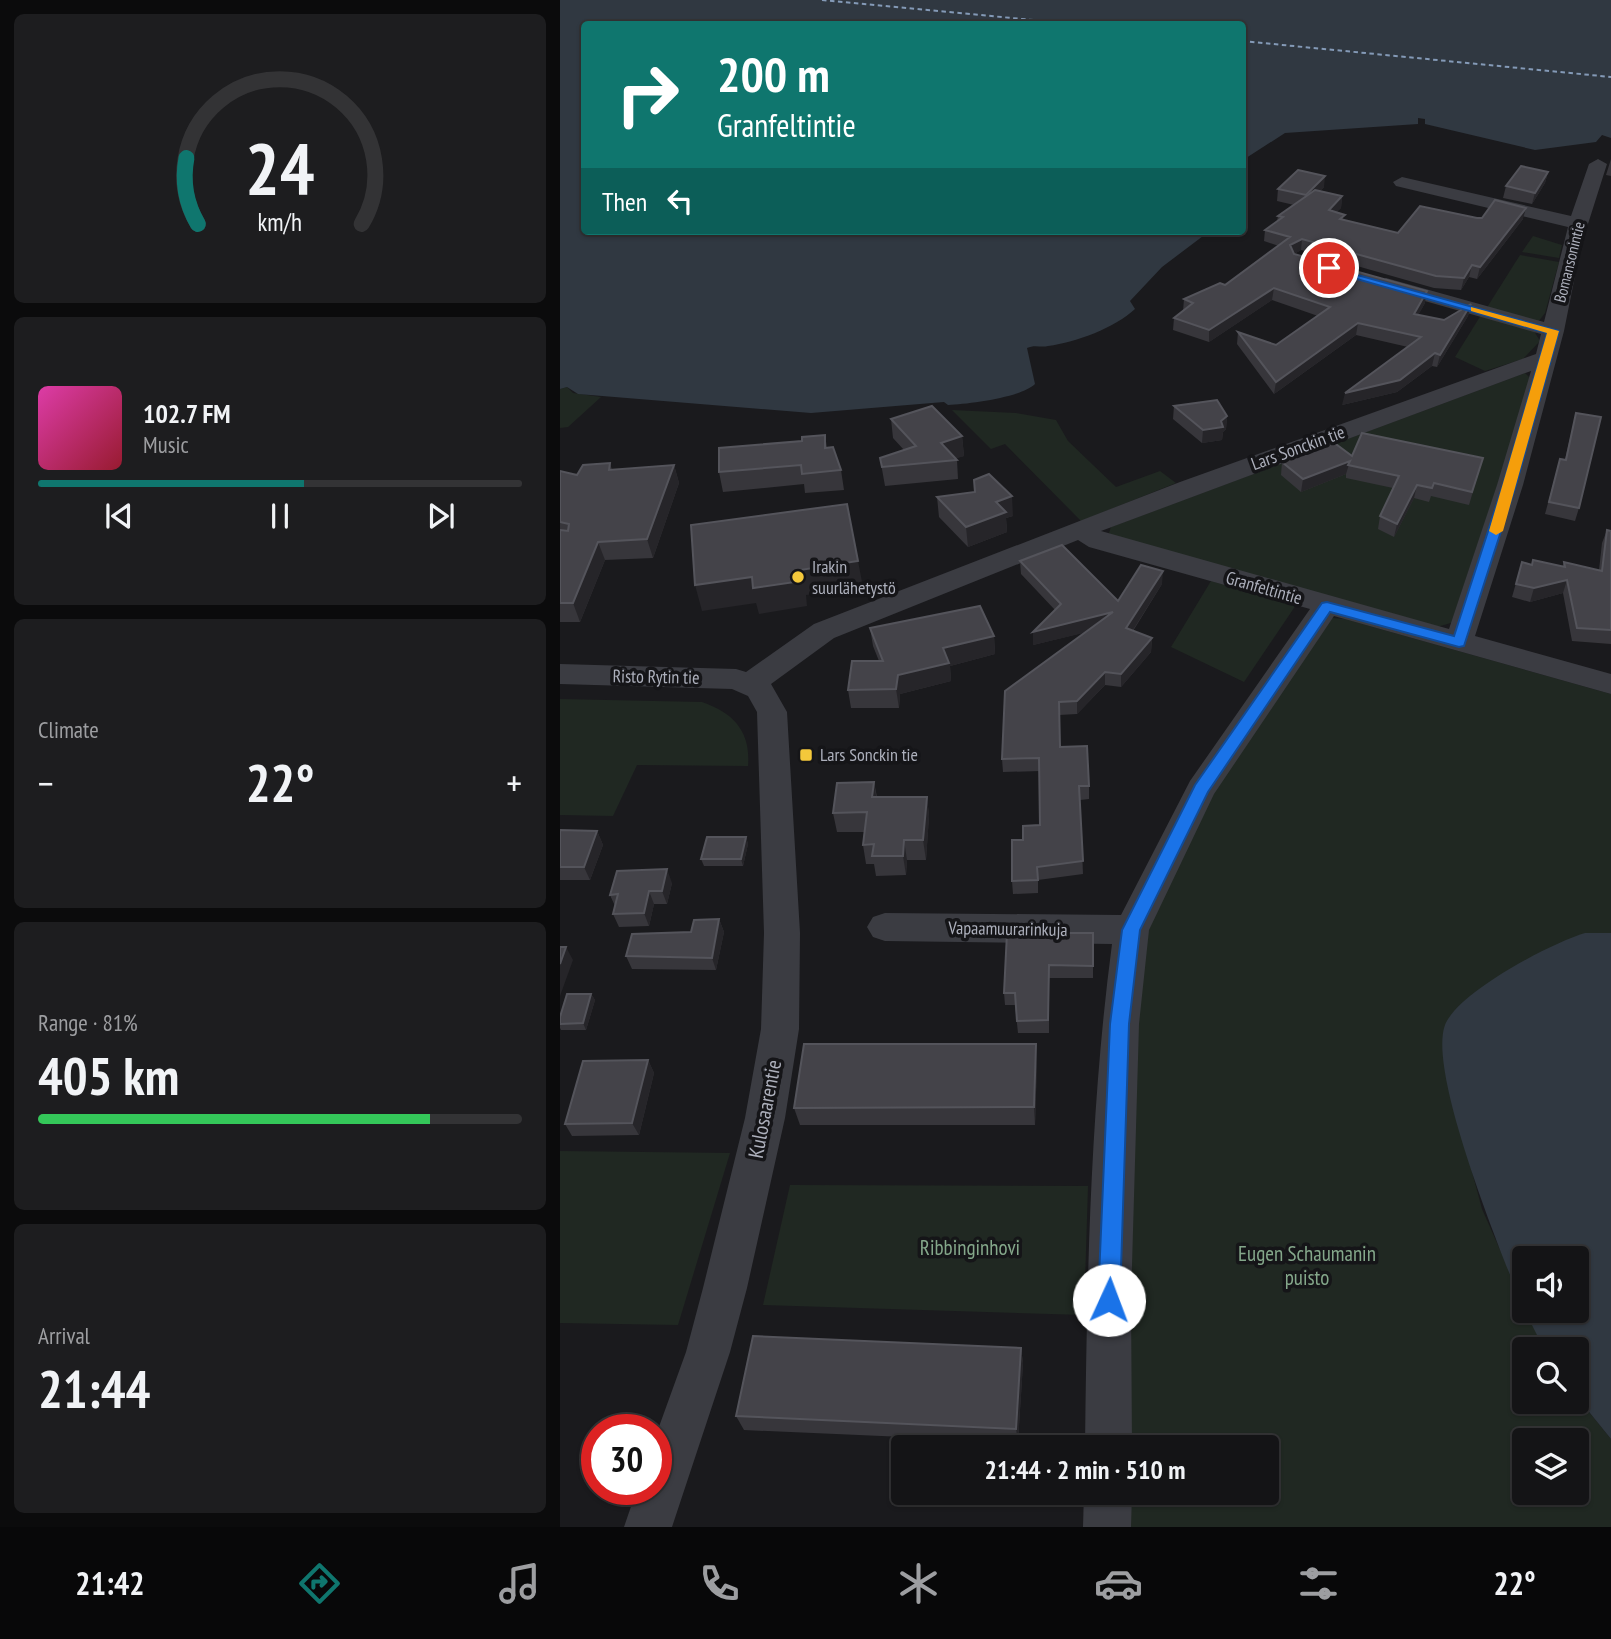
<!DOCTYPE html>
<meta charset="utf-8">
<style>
body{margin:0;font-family:"PT Sans Narrow",sans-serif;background:#1d1d1f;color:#f1f3f6;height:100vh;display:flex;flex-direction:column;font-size:26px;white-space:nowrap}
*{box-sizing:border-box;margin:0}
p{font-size:23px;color:#9d9ea1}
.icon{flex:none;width:38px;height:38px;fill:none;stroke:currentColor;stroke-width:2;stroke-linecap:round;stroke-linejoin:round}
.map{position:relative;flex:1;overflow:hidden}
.side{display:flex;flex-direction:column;gap:14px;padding:14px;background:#0b0b0c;width:560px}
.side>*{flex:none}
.hud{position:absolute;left:21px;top:21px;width:665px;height:214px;border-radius:7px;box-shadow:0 2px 5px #0004,0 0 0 2px #333335;background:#0f766e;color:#fff;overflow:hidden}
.tools{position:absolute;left:952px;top:1246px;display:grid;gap:14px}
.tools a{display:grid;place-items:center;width:77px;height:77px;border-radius:7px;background:#141416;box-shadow:0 2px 5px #0004,0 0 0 2px #333335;font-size:35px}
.speed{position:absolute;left:21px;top:1414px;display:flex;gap:14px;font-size:35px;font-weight:700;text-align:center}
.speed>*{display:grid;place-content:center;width:91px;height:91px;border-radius:50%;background:#141416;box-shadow:0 2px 5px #0004,0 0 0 2px #333335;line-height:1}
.speed .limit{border:10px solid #d22;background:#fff;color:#111}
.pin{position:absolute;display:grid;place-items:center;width:60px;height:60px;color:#fff;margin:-30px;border:4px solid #fff;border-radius:50%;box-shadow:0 2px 7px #0007}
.me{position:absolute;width:77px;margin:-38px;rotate:2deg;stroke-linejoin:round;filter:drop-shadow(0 0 5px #0008)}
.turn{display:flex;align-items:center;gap:24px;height:147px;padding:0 21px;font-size:32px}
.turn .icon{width:91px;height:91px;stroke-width:2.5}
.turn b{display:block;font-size:49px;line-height:60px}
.then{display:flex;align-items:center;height:66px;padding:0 21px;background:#0003;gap:14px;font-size:26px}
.big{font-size:52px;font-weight:600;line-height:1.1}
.side .card{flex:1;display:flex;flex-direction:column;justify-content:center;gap:10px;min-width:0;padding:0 24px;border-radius:10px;background:#1d1d1f}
.side .dial{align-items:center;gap:0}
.dial svg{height:182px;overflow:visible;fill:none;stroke:#333335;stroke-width:7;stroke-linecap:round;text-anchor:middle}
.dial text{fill:#f1f3f6;stroke:none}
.song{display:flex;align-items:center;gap:21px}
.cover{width:84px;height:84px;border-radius:10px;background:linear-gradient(135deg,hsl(320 70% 55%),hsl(350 70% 35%))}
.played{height:7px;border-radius:4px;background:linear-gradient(90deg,#0f766e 55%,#333335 55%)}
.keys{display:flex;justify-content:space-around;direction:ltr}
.heat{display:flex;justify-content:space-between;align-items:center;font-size:38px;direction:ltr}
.charge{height:10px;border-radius:5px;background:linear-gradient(90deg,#34c759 81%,#333335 0)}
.trip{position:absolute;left:331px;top:1435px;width:388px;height:70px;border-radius:7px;background:#141416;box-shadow:0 2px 5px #0004,0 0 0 2px #333335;font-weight:600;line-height:70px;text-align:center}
.menu{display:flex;height:112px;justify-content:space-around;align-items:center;background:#080809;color:#9d9ea1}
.menu .icon{width:49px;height:49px}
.menu .on{color:#0f766e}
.menu b{font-size:32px;color:#f1f3f6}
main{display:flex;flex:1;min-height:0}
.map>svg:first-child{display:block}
.green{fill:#202822;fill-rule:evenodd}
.water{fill:#303841}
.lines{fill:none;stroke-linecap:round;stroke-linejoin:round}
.ferry{stroke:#849ab7;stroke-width:2;stroke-dasharray:4.5 3.5;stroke-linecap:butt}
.minor{fill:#3b3c42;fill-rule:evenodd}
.wall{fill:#37363b}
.shaded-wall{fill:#262529}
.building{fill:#444349;stroke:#54545b;stroke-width:2}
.route{fill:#1a73e8;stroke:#114b97;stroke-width:2}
.slow{fill:#f59e0b}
.poi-dot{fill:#f4c83b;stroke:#151518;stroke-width:2.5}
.labels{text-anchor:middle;stroke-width:7;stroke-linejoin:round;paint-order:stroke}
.far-street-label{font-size:16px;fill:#adb0bc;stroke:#151518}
.street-label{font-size:18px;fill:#adb0bc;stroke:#151518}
.poi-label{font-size:18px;fill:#adb0bc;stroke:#151518;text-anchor:start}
.near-street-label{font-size:21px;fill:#adb0bc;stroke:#151518}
.near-park-label{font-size:21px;fill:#84a78a;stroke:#151518}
</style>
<main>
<section class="side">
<div class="card dial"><svg viewBox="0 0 100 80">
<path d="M14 69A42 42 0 1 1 86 69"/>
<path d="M14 69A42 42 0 0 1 9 40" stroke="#0f766e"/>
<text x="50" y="56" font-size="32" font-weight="700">24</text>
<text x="50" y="72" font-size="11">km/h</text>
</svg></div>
<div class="card">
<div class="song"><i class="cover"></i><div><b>102.7 FM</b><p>Music</p></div></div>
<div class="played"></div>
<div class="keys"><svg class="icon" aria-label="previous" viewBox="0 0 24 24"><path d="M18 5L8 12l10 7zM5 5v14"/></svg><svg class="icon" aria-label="pause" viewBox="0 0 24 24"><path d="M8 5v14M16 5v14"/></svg><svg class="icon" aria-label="next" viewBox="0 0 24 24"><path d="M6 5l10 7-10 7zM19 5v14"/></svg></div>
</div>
<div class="card"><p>Climate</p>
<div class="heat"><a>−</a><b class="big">22°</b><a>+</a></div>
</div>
<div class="card"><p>Range · 81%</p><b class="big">405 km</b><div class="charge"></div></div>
<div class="card"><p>Arrival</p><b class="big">21:44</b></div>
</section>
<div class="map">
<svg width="1051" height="1527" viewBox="0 0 1051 1527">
<rect width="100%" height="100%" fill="#1a1a1d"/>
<g class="green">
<polygon points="973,236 1002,245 999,258 962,252"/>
<polygon points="960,255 999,262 985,313 978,322 926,309"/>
<polygon points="921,315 974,331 980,341 963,359 925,371 895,357"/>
<polygon points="965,373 971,379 894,622 877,627 553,538 549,533 551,527"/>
<polygon points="7,387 13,393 41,397 8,427 0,428 0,389"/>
<polygon points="392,410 456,413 496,420 508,441 556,487 600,471 616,483 521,521 445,444 431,449"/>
<polygon points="651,581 736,605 684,682 611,647"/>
<path d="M 772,618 L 785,619 L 1051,694 L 1051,933 L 1025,933 L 885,1071 L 922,1209 L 984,1349 L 964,1349 L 964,1402 L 1017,1402 L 1017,1397 L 1051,1439 L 1051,1527 L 560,1527 L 560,1493 L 707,1493 L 707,1447 L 560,1447 L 562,1281 L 582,946 L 633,820 ZM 964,1440 L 1017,1440 L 1017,1493 L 964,1493 Z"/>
<path d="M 0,699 L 142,702 C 174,713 191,732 188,766 L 77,765 L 53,816 L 0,815 Z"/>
<polygon points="0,1151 170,1153 118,1325 0,1323"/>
<polygon points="230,1185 528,1186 524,1315 203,1305"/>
</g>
<g class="water">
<path d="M 0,0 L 1051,0 L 1051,138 L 1042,135 L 1036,142 L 975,150 L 865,124 L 865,119 L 858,118 L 858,124 L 725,133 L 683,160 L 682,24 L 24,24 L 24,231 L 647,233 L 602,267 L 570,301 L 575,309 C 554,328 517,342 488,346 C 481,348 475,344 467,348 L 475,384 C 460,398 409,404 388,405 L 384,402 L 251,413 L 18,394 L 7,387 L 0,389 Z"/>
<path d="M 1025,933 L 1051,933 L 1051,1439 L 1017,1397 L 1017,1349 L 984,1349 L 965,1311 L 1017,1311 L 1017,1258 L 964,1258 L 964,1310 C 943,1257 867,1073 885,1025 C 898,992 991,943 1025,933 Z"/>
</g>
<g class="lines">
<g class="ferry">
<polyline points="262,0 515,24"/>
<polyline points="682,41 1051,77"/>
</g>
<g class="minor">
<path d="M 1038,159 L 1047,164 L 1021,246 L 1004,331 L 963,485 L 915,636 L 1051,674 L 1051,694 L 774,616 L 654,794 L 589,930 L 579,1024 L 571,1300 L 572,1447 L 525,1447 C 527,1280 530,1110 552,944 L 325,941 L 313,937 L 307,927 L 313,917 L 325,913 L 561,915 L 630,781 L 750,609 L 529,547 L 518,540 L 274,638 L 211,684 L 227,712 L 240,933 L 239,1029 L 225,1118 L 187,1288 L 170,1352 L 112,1527 L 64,1527 L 77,1489 L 96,1489 L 96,1435 L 126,1352 L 143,1288 L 185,1118 L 201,1029 L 204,933 L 197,712 L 188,696 L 172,689 L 0,684 L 0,664 L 176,669 L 186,672 L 254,624 L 620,482 L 976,354 L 981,334 L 819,288 L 816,284 L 826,278 L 984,322 L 1008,227 L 836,186 L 833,182 L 842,177 L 1011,216 L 1029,164 ZM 971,371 L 937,485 L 889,629 L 541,531 Z"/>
<polygon points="524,1493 572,1493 571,1527 523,1527"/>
</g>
</g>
<g class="wall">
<polygon points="1051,159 1051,176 1046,175"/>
<polygon points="988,172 985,183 972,204 943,198 946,186"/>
<polygon points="764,187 760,191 782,196 781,208 776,212 784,220 838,233 917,218 963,219 917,279 909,277 901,290 874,288 741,250 734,254 865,303 858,315 884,320 911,304 908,316 877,367 872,366 837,392 782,405 848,347 796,335 714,394 677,344 678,332 716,345 758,316 712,300 649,342 613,330 614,318 623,311 624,299 665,285 719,246 704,241 705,230 717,221 718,216 734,205 717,201 718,189"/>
<polygon points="614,406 667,416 666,429 663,432 662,440 642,443 613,419"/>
<polygon points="1016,413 1019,508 1015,521 985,514 1000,459 1005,459"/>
<polygon points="331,419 402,436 404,456 395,458 397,460 398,479 325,486 320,458 344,450 333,438"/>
<polygon points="265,435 267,448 281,470 284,490 245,493 244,484 163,492 159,472 242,441"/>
<polygon points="792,456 923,458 909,505 871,496 869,502 854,498 834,537 818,529 820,516 833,488 786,478 786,474 741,492 721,475 722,462"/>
<polygon points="50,463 52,470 114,465 119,483 93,558 45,560 20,622 0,622 0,471 17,475"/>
<polygon points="415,492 453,516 446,518 447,532 408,547 379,517 377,497"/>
<polygon points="1047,530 1051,531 1051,644 1012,641 1003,593 970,602 952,597 962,562 972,565 1002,567 1004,562 1039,570 1042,543"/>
<polygon points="460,561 558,601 602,584 573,631 592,638 591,652 561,687 545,685 517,714 499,715 500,747 529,786 529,799 520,800 523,874 478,880 478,893 453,894 452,881 463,840 480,825 480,771 443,772 442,759 526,632 473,645 495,610 461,574"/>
<polygon points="310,628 434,636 435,654 390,666 391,681 340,694 339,708 291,708 288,690 319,661 313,646"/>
<polygon points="314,782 317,797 367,797 369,816 366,860 347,860 346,875 316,876 314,864 306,864 303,845 304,832 277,832 273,813"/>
<polygon points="0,830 37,831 43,845 30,880 0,880"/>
<polygon points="186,837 188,844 183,866 144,866 141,859"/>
<polygon points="112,883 107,904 94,904 89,926 59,927 53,914 55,906 50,895"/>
<polygon points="159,919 164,932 156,970 72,969 66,956 131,932"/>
<polygon points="533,933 533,978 489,978 489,1033 458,1033 455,1005 445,1005 444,993"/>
<polygon points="31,994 35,1000 26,1030 1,1030 0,1028 0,1017"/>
<polygon points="88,1060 94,1073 79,1135 12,1136 5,1124"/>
<polygon points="477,1062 475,1125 240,1125 234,1108"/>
<polygon points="461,1348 463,1363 458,1442 184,1430 176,1416"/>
</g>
<g class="shaded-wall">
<polygon points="988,172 985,183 972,204 975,193"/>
<polygon points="765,176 764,187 744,207 746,195"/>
<polygon points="782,196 781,208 768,222 769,210"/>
<polygon points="966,208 963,219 917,279 920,267"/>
<polygon points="742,239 741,250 729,257 730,245"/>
<polygon points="912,265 909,277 901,290 904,278"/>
<polygon points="714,288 712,300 649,342 649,330"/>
<polygon points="867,291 865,303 852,326 854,314"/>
<polygon points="911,304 908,316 877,367 880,355"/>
<polygon points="798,323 796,335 714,394 716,382"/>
<polygon points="875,353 872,366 837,392 782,405 785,393"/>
<polygon points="667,416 666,429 663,432 662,440 642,443 643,430 661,421"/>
<polygon points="402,436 404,456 389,461 381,443"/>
<polygon points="790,461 786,474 741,492 743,479"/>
<polygon points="114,465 119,483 93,558 87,539"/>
<polygon points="857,485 854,498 834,537 837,524"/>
<polygon points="452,496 453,516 446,518 447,532 408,547 406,527 436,502"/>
<polygon points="38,542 45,560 20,622 13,603"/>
<polygon points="298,561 303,587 246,595 247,606 199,614 196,603 142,611 135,585"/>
<polygon points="603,571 602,584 566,641 566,628"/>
<polygon points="1007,580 1003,593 970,602 974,588"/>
<polygon points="553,612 553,626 473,645 473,632"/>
<polygon points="434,636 435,654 390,666 391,681 340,694 339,708 336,689 338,675 383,648"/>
<polygon points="592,638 591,652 561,687 561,674"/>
<polygon points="545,672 545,685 517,714 517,701"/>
<polygon points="314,782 317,802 312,797"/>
<polygon points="367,797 369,816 366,860 363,840"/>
<polygon points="37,831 43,845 30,880 24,867"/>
<polygon points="186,837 188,844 183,866 181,859"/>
<polygon points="344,840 347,860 346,875 343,856"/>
<polygon points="107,869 112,883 107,904 102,891"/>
<polygon points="89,891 94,904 89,926 84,913"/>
<polygon points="159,919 164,932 156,970 152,958"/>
<polygon points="6,947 13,960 0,996 0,964"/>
<polygon points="31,994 35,1000 26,1030 23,1023"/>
<polygon points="476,1044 477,1062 475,1125 474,1107"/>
<polygon points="88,1060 94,1073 79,1135 72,1123"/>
<polygon points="461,1348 463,1363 458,1442 456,1429"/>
</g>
<g class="building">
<polygon points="961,166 988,172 975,193 946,186"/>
<polygon points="738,170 765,176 746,195 718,189"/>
<polygon points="755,190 782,196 769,210 785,215 780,219 838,233 860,206 917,218 922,218 935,200 966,208 920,267 912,265 904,278 876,276 742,239 730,245 734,254 867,291 854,314 884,320 911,304 880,355 875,353 840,380 785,393 861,337 798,323 716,382 678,332 716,345 770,307 714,288 649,330 614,318 633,303 624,299 660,283 665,285 730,237 705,230 723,217 718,216"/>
<polygon points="657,400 667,416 661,421 663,427 643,430 614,406"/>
<polygon points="372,406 402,436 381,443 397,460 322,467 320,458 356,446 331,419"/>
<polygon points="1016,413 1041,417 1019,508 989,502 1000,459 1006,460"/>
<polygon points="802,433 923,458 912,492 874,483 872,488 857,485 837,524 820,516 839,476 788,465 790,461 743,479 722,462 773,442 792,456"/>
<polygon points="265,435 265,448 273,447 281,470 242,474 241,465 159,472 159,448 242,441 242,437"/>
<polygon points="50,463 49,470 114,465 87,539 38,542 13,603 0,603 0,530 8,531 9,524 0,522 0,471 17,475 23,465"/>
<polygon points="429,474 452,496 436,502 446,512 406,527 377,497 415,492 414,480"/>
<polygon points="287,504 298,561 240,570 242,581 193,588 192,577 135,585 131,525"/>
<polygon points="1047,530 1051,531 1051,630 1017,628 1007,580 974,588 956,584 962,562 972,565 973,560 1005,567 1004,562 1042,571"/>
<polygon points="502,545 558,601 581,565 603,571 566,628 592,638 561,674 545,672 517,701 499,702 500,747 527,746 529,786 519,786 523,861 477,867 478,880 452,881 452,840 463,840 463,826 480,825 479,758 442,759 445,691 553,612 473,632 501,604 460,561"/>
<polygon points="420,606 434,636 383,648 389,663 338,675 336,689 288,690 292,661 323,661 310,628"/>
<polygon points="314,782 312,797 367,797 363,840 344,840 343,856 312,856 314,844 303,845 307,812 273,813 277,783"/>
<polygon points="0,830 37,831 24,867 0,867"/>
<polygon points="147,837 186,837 181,859 141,859"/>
<polygon points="107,869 102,891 89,891 84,913 53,914 58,894 50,895 57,871"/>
<polygon points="159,919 152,958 66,956 72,934 131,932 134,920"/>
<polygon points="447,933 533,933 533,966 489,965 488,1020 457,1021 455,993 444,993"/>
<polygon points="0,947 6,947 0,964"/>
<polygon points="7,994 31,994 23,1023 0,1024 0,1017"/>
<polygon points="244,1044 476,1044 474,1107 234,1108"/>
<polygon points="88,1060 72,1123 5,1124 23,1061"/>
<polygon points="193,1336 461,1348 456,1429 176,1416"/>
</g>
<polygon class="route" points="765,266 999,331 956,485 904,646 899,647 770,612 648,792 580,930 569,1024 560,1300 557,1308 549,1311 541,1308 538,1300 550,1024 562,930 635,785 762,603 767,602 894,636 943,485 987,333 765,270"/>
<polygon class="slow" points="911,307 999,331 943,531 936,535 929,531 987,333 911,311"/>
<g class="poi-dot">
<circle cx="238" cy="577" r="7"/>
<rect x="239" y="748" width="14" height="14" rx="3.5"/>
</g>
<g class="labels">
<g class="far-street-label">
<text transform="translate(1009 262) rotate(-76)" y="6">Bomansonintie</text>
</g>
<g class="street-label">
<text transform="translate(738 448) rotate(-20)" y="6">Lars Sonckin tie</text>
<text transform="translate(704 588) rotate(16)" y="6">Granfeltintie</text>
<text transform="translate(96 677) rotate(1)" y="6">Risto Rytin tie</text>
<text transform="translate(448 929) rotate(1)" y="6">Vapaamuurarinkuja</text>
</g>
<g class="poi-label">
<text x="252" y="573">Irakin<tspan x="252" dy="21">suurlähetystö</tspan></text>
<text x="260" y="761">Lars Sonckin tie</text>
</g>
<g class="near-street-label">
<text transform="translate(205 1109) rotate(-79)" y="7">Kulosaarentie</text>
</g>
<g class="near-park-label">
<text x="410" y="1255">Ribbinginhovi</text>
<text x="747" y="1261">Eugen Schaumanin<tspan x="747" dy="24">puisto</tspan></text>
</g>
</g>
</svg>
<div class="tools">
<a><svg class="icon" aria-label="sound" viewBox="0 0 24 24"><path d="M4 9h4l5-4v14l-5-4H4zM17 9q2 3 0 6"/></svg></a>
<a><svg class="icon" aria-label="search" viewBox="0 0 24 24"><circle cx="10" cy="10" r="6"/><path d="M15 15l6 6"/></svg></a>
<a><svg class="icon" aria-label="layers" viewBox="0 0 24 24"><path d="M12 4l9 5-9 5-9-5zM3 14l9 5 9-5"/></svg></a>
</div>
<div class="speed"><div class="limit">30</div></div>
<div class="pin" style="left:769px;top:268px;background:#d93025"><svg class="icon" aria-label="arrive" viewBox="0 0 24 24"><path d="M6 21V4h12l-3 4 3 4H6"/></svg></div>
<svg class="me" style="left:549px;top:1300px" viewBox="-20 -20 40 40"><circle r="19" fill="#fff"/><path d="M0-13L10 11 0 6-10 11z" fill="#1a73e8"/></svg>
<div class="trip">21:44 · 2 min · 510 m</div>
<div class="hud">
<div class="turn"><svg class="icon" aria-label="right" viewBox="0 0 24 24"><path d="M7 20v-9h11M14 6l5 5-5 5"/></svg><div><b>200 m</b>Granfeltintie</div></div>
<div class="then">Then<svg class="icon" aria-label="left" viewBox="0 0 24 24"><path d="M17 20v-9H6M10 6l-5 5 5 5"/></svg></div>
</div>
</div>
</main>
<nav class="menu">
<b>21:42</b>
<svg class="icon on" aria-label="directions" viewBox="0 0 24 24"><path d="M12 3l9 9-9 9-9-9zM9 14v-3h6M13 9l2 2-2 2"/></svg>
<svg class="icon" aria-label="music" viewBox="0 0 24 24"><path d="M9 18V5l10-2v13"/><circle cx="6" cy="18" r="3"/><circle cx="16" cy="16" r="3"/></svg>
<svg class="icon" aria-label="phone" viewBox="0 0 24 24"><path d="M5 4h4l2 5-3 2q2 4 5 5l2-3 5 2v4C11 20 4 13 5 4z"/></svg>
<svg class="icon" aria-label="climate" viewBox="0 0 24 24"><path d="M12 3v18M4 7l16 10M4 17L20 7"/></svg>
<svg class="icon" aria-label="car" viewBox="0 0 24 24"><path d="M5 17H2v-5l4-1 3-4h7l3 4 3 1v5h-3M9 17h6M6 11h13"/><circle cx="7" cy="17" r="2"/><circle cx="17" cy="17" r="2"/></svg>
<svg class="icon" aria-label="filters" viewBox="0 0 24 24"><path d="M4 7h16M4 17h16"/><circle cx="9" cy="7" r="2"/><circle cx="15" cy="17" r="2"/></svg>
<b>22°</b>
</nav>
